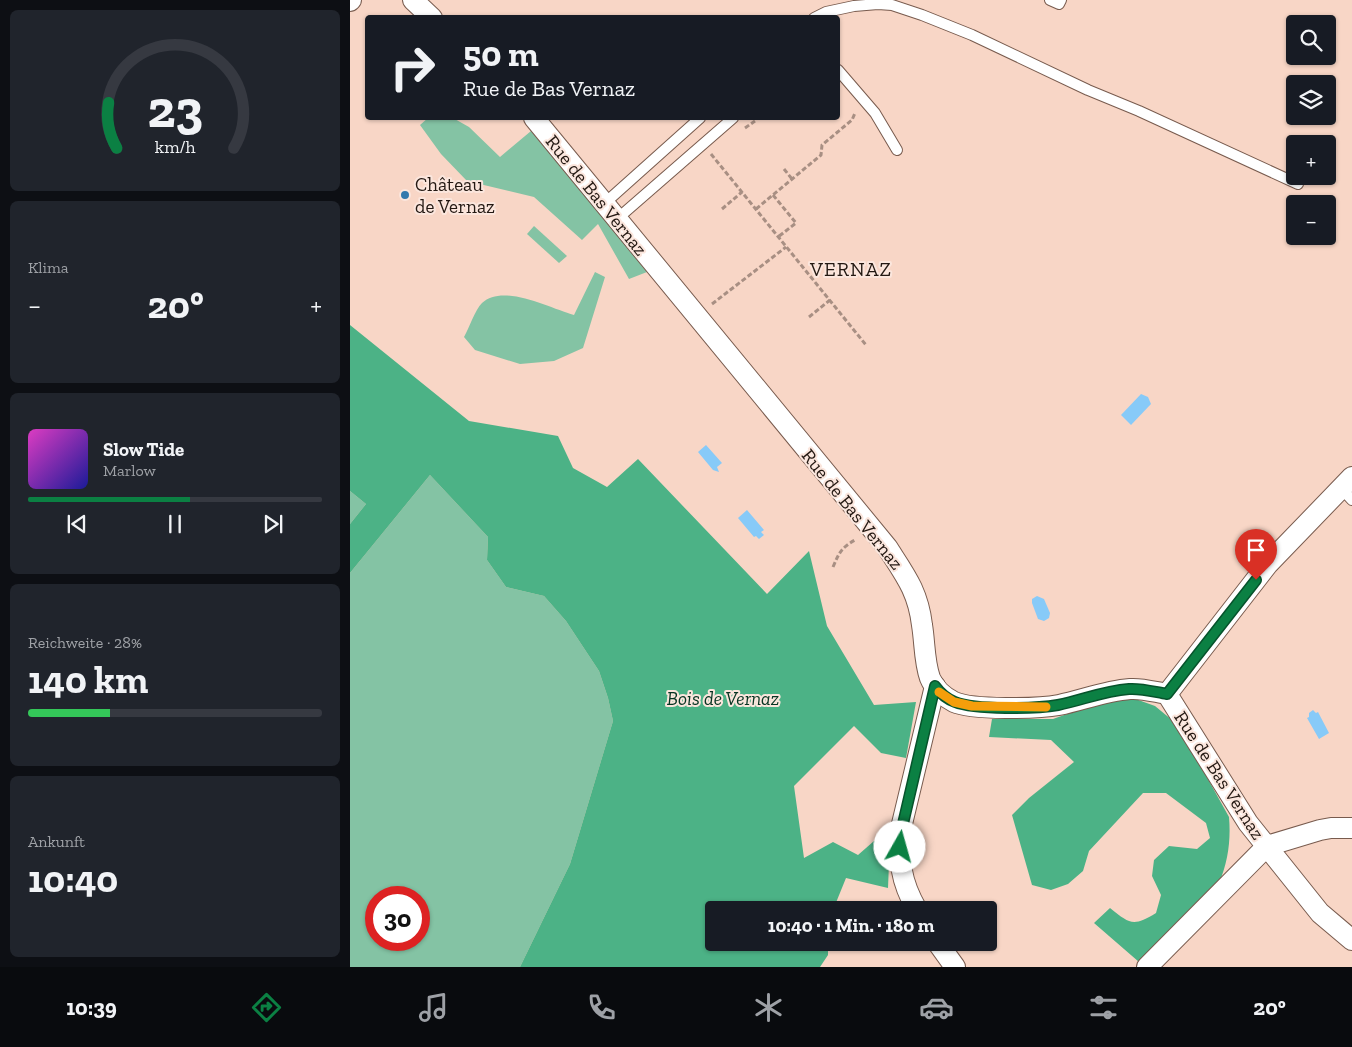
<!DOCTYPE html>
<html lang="de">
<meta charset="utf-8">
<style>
body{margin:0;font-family:"Zilla Slab",serif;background:#20242c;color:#f1f3f6;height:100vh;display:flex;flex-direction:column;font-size:19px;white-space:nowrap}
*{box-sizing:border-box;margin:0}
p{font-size:16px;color:#9ea1a6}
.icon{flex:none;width:28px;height:28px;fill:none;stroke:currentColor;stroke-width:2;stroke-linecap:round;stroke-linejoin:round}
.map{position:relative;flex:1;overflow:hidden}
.side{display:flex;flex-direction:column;gap:10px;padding:10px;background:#0d0f14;width:350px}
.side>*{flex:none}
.banner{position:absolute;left:15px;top:15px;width:475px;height:105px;border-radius:5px;box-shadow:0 1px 4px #0004;background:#171b24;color:#f1f3f6;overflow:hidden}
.fabs{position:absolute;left:936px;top:15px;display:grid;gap:10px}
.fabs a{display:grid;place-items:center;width:50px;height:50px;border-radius:5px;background:#171b24;box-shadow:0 1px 4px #0004;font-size:25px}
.speed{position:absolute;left:15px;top:886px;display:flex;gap:10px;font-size:25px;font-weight:700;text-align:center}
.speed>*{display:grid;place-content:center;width:65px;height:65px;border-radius:50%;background:#171b24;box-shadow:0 1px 4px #0004;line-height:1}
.speed .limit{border:8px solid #d22;background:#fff;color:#111}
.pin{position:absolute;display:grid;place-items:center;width:42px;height:42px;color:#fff;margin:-51px -21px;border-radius:50% 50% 50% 0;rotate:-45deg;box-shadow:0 0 5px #0007}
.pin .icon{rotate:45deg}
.me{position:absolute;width:55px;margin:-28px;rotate:7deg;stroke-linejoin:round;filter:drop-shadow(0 0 4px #0008)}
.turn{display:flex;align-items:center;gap:18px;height:105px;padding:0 15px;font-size:22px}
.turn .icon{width:65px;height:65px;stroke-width:2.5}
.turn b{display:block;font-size:35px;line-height:42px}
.big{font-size:38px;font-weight:800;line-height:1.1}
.side .tile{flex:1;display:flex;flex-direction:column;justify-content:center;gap:8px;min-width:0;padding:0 18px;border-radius:8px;background:#20242c}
.side .dial{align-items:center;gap:0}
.dial svg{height:130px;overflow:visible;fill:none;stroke:#363941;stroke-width:7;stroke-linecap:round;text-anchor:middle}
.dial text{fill:#f1f3f6;stroke:none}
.song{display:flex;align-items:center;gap:15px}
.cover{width:60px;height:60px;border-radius:8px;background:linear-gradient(135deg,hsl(310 70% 55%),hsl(240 70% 35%))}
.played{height:5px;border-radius:2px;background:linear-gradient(90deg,#0b8043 55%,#363941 55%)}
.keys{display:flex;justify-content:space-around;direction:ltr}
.heat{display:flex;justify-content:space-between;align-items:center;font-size:28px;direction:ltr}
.charge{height:8px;border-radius:4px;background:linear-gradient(90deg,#34c759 28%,#363941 0)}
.trip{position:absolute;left:355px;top:901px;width:292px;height:50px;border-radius:5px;background:#171b24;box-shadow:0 1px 4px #0004;font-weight:800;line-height:50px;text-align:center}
.menu{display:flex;height:80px;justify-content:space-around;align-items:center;background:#090b0e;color:#9ea1a6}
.menu .icon{width:35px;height:35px}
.menu .on{color:#0b8043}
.menu b{font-size:22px;color:#f1f3f6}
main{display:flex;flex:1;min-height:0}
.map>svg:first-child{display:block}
.green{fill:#84c3a4;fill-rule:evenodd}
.forest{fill:#4cb286}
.water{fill:#87caf8}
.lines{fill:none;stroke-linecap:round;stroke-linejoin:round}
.lane-casing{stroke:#785b4e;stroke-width:12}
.street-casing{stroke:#785b4e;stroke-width:22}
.path{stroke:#a88f83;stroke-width:3;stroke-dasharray:5 2.5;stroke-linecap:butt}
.lane{stroke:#fff;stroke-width:10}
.street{stroke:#fff;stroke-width:20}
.route-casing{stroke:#07532c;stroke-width:12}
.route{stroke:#0b8043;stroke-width:9}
.slow{stroke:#f59e0b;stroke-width:9}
.poi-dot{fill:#3379ad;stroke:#fbe6dd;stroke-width:2}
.labels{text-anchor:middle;stroke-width:4;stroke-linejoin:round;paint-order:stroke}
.poi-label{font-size:19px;fill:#231812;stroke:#fbe6dd;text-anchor:start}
.street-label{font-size:19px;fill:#231812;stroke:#fbe6dd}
.park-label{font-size:19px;font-style:italic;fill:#063422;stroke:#fbe6dd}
.neighbourhood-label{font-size:20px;letter-spacing:1px;fill:#231812;stroke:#fbe6dd}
</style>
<main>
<section class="side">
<div class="tile dial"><svg viewBox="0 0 100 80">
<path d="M14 69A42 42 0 1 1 86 69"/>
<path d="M14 69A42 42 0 0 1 9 41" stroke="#0b8043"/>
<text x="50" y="56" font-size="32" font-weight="700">23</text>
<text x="50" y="72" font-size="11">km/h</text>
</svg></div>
<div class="tile"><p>Klima</p>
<div class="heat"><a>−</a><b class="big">20°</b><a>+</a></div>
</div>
<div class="tile">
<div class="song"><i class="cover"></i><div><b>Slow Tide</b><p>Marlow</p></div></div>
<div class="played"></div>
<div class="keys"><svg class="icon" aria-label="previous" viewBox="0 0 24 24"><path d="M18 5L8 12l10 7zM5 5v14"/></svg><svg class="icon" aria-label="pause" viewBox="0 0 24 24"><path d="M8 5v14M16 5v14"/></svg><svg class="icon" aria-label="next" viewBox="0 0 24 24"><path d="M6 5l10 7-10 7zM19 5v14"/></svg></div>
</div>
<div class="tile"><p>Reichweite · 28%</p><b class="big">140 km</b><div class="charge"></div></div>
<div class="tile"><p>Ankunft</p><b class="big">10:40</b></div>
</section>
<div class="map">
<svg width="1002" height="967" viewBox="0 0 1002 967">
<rect width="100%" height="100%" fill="#f8d6c6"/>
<g class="green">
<polygon points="78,118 103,118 119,127 150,157 181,131 254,218 297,272 279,279 248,224 232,240 184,197 117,181 91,154 70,125"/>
<polygon points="184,226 217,256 209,263 177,234"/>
<path d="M 245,272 L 255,277 L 233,348 L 204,361 L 170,364 L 125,350 L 114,337 C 119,328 125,310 132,303 C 153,283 199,308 224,315 Z"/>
<path d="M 80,475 L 138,537 L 137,560 L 156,587 L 194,596 L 216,621 L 249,671 L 258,698 L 263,721 L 220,864 L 170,967 L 0,967 L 0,573 ZM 26,898 L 69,898 L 69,940 L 26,940 Z"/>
<polygon points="0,491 16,504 0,524"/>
</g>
<g class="forest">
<polygon points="0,325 119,421 208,436 223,468 257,487 288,459 417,594 459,551 477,626 524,705 566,702 556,758 531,753 504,726 444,786 454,858 483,842 508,855 524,841 540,839 538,888 496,878 483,910 364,910 364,942 478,943 478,955 470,967 170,967 220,864 263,721 258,698 249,671 216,621 194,596 156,587 137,560 138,537 80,475 0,573 0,524 16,504 0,491"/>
<path d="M 780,697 L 805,706 L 828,725 L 879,817 C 881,840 878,862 869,883 L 789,962 L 744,923 L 760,908 C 780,924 783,927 806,913 L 811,895 L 802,876 L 804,860 L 819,846 L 847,849 L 860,838 L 856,823 L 816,793 L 793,793 L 739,851 L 733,871 L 718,884 L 701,890 L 682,885 L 662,815 L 679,798 L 724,762 L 701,740 L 639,737 L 642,719 L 703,719 L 745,704 Z"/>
</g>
<g class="water">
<polygon points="791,394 798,397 801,404 781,425 771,415"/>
<polygon points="356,445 372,463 367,467 369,472 363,470 348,452"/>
<polygon points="397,510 414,530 411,532 414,535 409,539 406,536 404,537 388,518"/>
<polygon points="687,596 694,599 700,613 699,618 694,621 688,619 682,603 682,599"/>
<polygon points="963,710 966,713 968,712 979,733 969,739 957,718 959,717 959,713"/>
</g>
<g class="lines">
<g class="lane-casing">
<g id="lane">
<polyline points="700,0 709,4 711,0"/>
<polyline points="464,18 476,12 504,6 528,4 542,5 572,15 622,35 738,90 789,111 948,184"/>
<polyline points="488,70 525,113 547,150"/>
<polyline points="255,203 350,118"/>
<polyline points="267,219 383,118"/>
<polyline points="991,488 1002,500"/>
</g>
</g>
<g class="street-casing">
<g id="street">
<polyline points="63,0 82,18"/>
<polyline points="0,1 1,0"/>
<path d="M 184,118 L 537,547 C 555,575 568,591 572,625 C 575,643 574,661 580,678 C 584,688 594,697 604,702 C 622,710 688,709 709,705 C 733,700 755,691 780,689 C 792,688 805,692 817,694 L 898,823 L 970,913 L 1002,940"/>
<polyline points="817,694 918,564 1002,477"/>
<path d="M 567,910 C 550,880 549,862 551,828 L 585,686"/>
<polyline points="587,942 605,967"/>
<polyline points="797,967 917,846 970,830 981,828 1002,828"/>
</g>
</g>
<g class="path">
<polyline points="395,128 405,121"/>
<polyline points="361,154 516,345"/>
<polyline points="434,169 442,179"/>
<polyline points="423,195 446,223 428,237"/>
<polyline points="372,209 392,192"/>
<polyline points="406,209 471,155 472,145 502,120 505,113"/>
<polyline points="362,304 436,247"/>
<polyline points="459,317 480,300"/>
<path d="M 483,567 C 489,553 491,548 505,540"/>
</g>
<use href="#lane" class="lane"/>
<use href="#street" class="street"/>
</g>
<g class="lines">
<g class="route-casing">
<path id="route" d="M 550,847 L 552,828 L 585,686 C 590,693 597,699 605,702 C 625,710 686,709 708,705 C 733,700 753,691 779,689 C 791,688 805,692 817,694 L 906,580"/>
</g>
<use href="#route" class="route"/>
<polyline class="slow" points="589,692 604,702 622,706 696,707"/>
</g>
<circle class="poi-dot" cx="55" cy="195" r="5"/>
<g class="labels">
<g class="poi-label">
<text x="65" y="191">Château<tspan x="65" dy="22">de Vernaz</tspan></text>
</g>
<g class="street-label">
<text transform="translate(247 195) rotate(51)" y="7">Rue de Bas Vernaz</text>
<text transform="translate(503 509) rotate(51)" y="7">Rue de Bas Vernaz</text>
<text transform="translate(870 775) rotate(57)" y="7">Rue de Bas Vernaz</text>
</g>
<g class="park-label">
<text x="373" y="705">Bois de Vernaz</text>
</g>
<g class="neighbourhood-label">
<text x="501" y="276">VERNAZ</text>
</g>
</g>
</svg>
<div class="fabs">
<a><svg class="icon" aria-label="search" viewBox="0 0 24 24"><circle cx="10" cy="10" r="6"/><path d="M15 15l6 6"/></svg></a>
<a><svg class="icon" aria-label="layers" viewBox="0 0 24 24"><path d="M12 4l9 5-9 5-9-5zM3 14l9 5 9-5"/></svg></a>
<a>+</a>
<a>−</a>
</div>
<div class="speed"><div class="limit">30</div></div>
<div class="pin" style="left:906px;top:580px;background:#d93025"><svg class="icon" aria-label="arrive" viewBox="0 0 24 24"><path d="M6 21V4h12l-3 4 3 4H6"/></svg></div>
<svg class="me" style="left:550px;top:847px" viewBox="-20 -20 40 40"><circle r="19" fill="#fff"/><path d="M0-13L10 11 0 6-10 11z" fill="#0b8043"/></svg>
<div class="trip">10:40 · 1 Min. · 180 m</div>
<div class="banner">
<div class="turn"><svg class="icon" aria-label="right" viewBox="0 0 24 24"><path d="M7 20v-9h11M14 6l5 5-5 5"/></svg><div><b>50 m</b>Rue de Bas Vernaz</div></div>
</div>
</div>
</main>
<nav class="menu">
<b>10:39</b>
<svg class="icon on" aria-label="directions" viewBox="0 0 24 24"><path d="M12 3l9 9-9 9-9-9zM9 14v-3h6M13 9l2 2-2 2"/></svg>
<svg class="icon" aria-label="music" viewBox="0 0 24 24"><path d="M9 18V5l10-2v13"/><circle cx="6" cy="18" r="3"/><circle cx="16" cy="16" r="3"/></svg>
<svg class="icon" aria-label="phone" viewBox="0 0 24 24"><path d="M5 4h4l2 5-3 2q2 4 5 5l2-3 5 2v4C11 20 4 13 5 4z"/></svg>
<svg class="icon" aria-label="climate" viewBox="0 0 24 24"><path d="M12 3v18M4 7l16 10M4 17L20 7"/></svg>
<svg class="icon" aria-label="car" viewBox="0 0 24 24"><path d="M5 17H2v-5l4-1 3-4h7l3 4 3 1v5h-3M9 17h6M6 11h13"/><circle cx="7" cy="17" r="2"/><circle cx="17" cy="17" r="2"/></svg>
<svg class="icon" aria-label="filters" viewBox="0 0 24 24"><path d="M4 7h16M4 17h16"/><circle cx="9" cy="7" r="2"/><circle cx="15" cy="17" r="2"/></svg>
<b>20°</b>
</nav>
